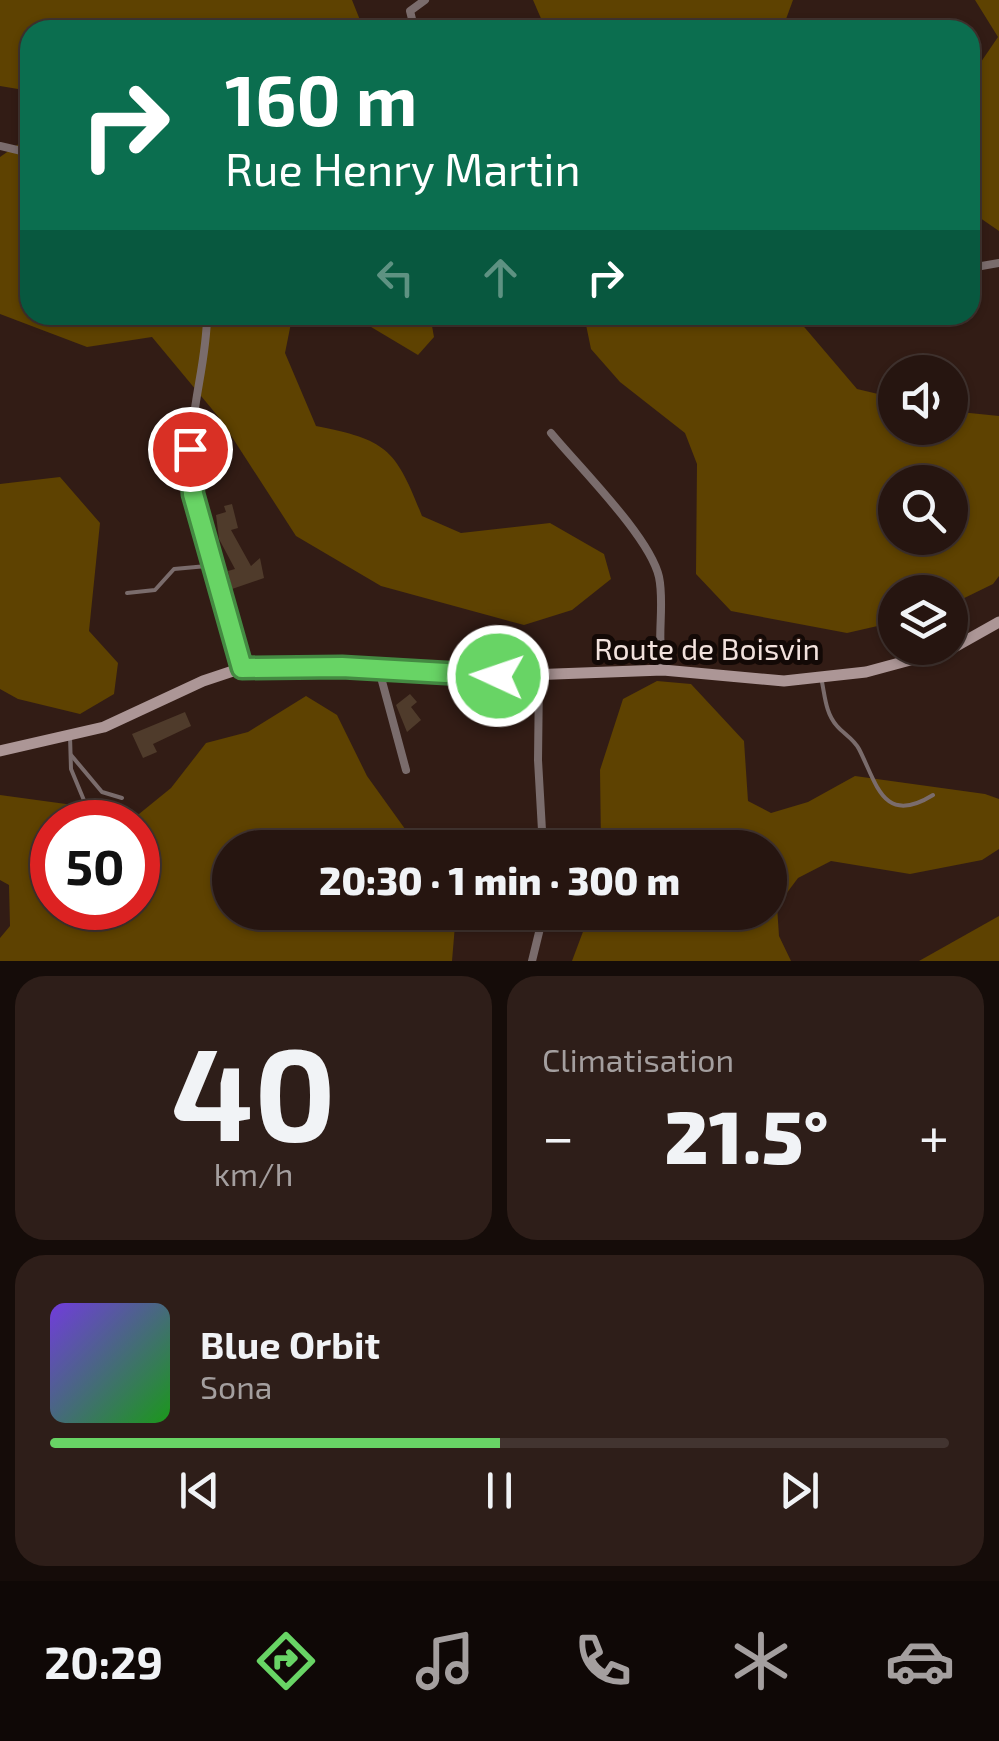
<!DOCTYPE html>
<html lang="fr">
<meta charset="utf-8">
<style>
body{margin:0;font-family:"Exo 2",sans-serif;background:#2e1e19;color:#f1f3f6;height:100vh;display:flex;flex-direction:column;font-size:38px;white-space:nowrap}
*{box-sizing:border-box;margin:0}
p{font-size:32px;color:#a49f9f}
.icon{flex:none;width:55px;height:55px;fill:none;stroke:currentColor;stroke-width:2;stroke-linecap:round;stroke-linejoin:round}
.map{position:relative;height:961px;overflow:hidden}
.panel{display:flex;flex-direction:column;gap:15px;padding:15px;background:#150c09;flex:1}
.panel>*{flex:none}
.hud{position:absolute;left:20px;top:20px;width:960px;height:305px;border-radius:30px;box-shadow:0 2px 8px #0004,0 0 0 2px #423430;background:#0b6e4f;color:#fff;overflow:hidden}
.buttons{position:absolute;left:878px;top:355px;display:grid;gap:20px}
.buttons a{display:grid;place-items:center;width:90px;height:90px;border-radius:50%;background:#261510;box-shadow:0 2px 8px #0004,0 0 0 2px #423430;font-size:50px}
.speed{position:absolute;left:30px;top:800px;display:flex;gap:20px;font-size:50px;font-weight:700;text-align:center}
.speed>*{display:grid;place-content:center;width:130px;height:130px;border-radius:50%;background:#261510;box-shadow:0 2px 8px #0004,0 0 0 2px #423430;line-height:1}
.speed .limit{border:15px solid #d22;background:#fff;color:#111}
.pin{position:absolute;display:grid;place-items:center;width:85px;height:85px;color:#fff;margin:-42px;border:5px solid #fff;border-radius:50%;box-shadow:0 2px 10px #0007}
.me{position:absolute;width:110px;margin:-55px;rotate:273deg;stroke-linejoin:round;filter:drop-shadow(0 0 8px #0008)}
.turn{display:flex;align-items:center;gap:35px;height:210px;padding:0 40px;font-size:45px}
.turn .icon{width:130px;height:130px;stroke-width:2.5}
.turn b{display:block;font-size:70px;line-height:85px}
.lanes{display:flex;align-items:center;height:95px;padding:0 40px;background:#0003;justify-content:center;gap:50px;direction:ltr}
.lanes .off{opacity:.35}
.big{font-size:75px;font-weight:800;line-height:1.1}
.panel .widget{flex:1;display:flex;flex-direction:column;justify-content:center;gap:15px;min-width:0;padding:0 35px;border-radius:30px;background:#2e1e19}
.panel .dial{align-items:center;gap:0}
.dial b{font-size:130px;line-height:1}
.song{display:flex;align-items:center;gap:30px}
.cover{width:120px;height:120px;border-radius:15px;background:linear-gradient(135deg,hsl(260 70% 55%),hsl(120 70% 35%))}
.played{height:10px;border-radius:5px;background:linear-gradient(90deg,#68d465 50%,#423430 50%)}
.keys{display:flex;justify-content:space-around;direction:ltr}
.heat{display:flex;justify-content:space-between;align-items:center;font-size:55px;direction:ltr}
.panel .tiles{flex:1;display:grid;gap:15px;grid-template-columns:1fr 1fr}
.widget:last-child{grid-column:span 2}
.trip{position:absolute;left:212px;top:830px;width:575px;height:100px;border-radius:50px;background:#261510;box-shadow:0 2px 8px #0004,0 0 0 2px #423430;font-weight:800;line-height:100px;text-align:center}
.dock{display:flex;height:160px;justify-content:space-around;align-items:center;background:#0f0806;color:#a49f9f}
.dock .icon{width:70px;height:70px}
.dock .selected{color:#68d465}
.dock b{font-size:45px;color:#f1f3f6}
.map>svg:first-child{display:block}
.green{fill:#5e4201;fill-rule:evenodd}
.building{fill:#4f3b2b}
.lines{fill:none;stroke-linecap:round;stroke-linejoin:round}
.lane{stroke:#7a6c6c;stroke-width:4}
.street{stroke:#7a6c6c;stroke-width:8}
.secondary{stroke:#ac9696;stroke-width:11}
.route-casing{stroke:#448a42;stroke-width:25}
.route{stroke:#68d465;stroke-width:18}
.labels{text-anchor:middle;stroke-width:10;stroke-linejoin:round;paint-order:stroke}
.street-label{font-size:30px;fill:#f2e2dd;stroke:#130906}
</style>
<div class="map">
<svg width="999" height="961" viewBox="0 0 999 961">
<rect width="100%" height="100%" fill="#321c15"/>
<g class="green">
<polygon points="0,0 352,0 364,30 30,30 30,91 0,86"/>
<polygon points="533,0 793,0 782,30 546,30"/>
<polygon points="975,0 999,0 999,231 970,211 970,78 998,37"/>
<path d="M 30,136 L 30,315 L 299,315 L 292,318 L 285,353 L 316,426 C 388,440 396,450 422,516 L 461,533 L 550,523 L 604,554 L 611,579 L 572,610 L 524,625 L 381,586 L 296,536 L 221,420 L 152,337 L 87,347 L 0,314 L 0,157 Z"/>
<polygon points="351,315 430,315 434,337 418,355"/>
<path d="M 584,315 L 794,315 L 857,389 L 895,398 L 895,428 L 950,428 L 950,411 L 999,416 L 999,576 L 993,584 L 950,605 L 950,592 L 895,592 L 895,622 L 847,633 L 731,611 L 696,574 L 697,464 L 685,433 L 620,382 L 591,349 ZM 950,482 L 950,538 L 895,538 L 895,482 Z"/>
<polygon points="60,477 100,523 89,631 118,663 114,694 80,714 18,699 0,689 0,484"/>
<polygon points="657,681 691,684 744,741 748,801 771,813 808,802 855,776 985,794 999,799 999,849 982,860 910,874 831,861 798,878 777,906 779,936 791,961 572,961 590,913 770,912 770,848 601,847 600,770 623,699"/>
<path d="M 306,696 L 337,715 L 367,776 L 418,847 L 230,848 L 230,912 L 456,913 L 452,961 L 0,961 L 0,938 L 10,926 L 9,885 L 0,880 L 0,795 L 139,814 L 171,788 L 206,743 L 248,732 ZM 52,822 L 138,822 L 138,908 L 52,908 Z"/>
<polygon points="999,916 999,961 919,961"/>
</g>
<g class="building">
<polygon points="232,504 238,528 231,530 251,566 260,558 264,578 232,589 228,571 235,569 219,539 216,515 226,512 224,506"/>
<polygon points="410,694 417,702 411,707 421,720 407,732 396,705"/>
<polygon points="185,712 191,726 153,744 157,752 143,758 132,734"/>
</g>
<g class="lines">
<g class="lane">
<polyline points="127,593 155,590 174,569 207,566"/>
<path d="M 822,682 C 825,697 826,714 837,726 C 844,734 854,739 859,749 C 877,784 883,826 933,795"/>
<polyline points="70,736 71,769 93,822"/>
<polyline points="71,755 102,792 122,798"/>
</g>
<g class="street">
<polyline points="422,30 413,23 410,11 425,0"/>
<polyline points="0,146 30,153"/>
<polyline points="970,268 999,263"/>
<path d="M 207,315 C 207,361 191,406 191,452 C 191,525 221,600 242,668"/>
<path d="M 551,433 C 579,467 650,537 659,577 C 665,605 656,638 663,670"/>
<polyline points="379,670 406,770"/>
<polyline points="539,676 538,760 543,848"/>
<polyline points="532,961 544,912"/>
</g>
<polyline class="secondary" points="0,751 104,727 203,681 242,668 341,667 498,676 663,670 784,681 866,672 951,649 999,622"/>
</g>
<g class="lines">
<g class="route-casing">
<polyline id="route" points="190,449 193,494 242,668 342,667 498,676"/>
</g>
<use href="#route" class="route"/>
</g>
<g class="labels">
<g class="street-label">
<text x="707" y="660">Route de Boisvin</text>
</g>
</g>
</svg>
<div class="buttons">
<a><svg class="icon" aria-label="sound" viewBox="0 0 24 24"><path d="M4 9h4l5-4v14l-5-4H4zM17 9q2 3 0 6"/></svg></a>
<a><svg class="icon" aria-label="search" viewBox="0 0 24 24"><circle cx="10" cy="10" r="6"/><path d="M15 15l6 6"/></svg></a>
<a><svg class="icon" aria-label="layers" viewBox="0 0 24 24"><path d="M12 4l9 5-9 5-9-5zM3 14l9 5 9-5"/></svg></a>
</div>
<div class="speed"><div class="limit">50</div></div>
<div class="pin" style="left:190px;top:449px;background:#d93025"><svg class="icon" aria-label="arrive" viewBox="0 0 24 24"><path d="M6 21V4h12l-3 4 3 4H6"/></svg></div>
<svg class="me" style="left:498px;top:676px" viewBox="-20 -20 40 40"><circle r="17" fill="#68d465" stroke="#fff" stroke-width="3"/><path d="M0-11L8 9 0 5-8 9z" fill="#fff"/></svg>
<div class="trip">20:30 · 1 min · 300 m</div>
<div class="hud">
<div class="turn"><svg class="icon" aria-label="right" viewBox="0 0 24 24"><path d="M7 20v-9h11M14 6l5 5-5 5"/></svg><div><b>160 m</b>Rue Henry Martin</div></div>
<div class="lanes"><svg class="icon off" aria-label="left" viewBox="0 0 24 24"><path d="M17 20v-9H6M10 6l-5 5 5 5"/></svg><svg class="icon off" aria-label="ahead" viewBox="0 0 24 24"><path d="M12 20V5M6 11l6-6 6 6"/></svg><svg class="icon" aria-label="right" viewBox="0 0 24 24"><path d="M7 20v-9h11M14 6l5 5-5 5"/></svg></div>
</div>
</div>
<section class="panel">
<div class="tiles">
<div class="widget dial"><b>40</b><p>km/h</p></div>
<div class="widget"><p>Climatisation</p>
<div class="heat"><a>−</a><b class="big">21.5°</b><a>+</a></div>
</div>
<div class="widget">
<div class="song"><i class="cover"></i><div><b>Blue Orbit</b><p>Sona</p></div></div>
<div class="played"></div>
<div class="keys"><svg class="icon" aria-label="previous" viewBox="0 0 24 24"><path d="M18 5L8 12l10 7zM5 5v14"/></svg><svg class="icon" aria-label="pause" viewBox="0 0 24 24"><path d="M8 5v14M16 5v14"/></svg><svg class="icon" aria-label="next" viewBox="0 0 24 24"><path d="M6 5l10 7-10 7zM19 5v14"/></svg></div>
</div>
</div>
</section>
<nav class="dock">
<b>20:29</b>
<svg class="icon selected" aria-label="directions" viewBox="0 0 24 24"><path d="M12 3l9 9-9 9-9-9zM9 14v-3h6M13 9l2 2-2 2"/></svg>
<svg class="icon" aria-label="music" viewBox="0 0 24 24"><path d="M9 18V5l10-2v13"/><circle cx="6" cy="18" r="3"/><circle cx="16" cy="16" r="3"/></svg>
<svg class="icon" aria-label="phone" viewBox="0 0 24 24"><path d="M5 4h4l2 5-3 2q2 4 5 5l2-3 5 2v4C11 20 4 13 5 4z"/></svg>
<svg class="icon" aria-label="climate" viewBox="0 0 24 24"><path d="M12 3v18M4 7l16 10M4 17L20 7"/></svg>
<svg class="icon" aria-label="car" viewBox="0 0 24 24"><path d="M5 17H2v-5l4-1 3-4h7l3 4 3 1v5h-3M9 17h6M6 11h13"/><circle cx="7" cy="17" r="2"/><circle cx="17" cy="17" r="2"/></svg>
</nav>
